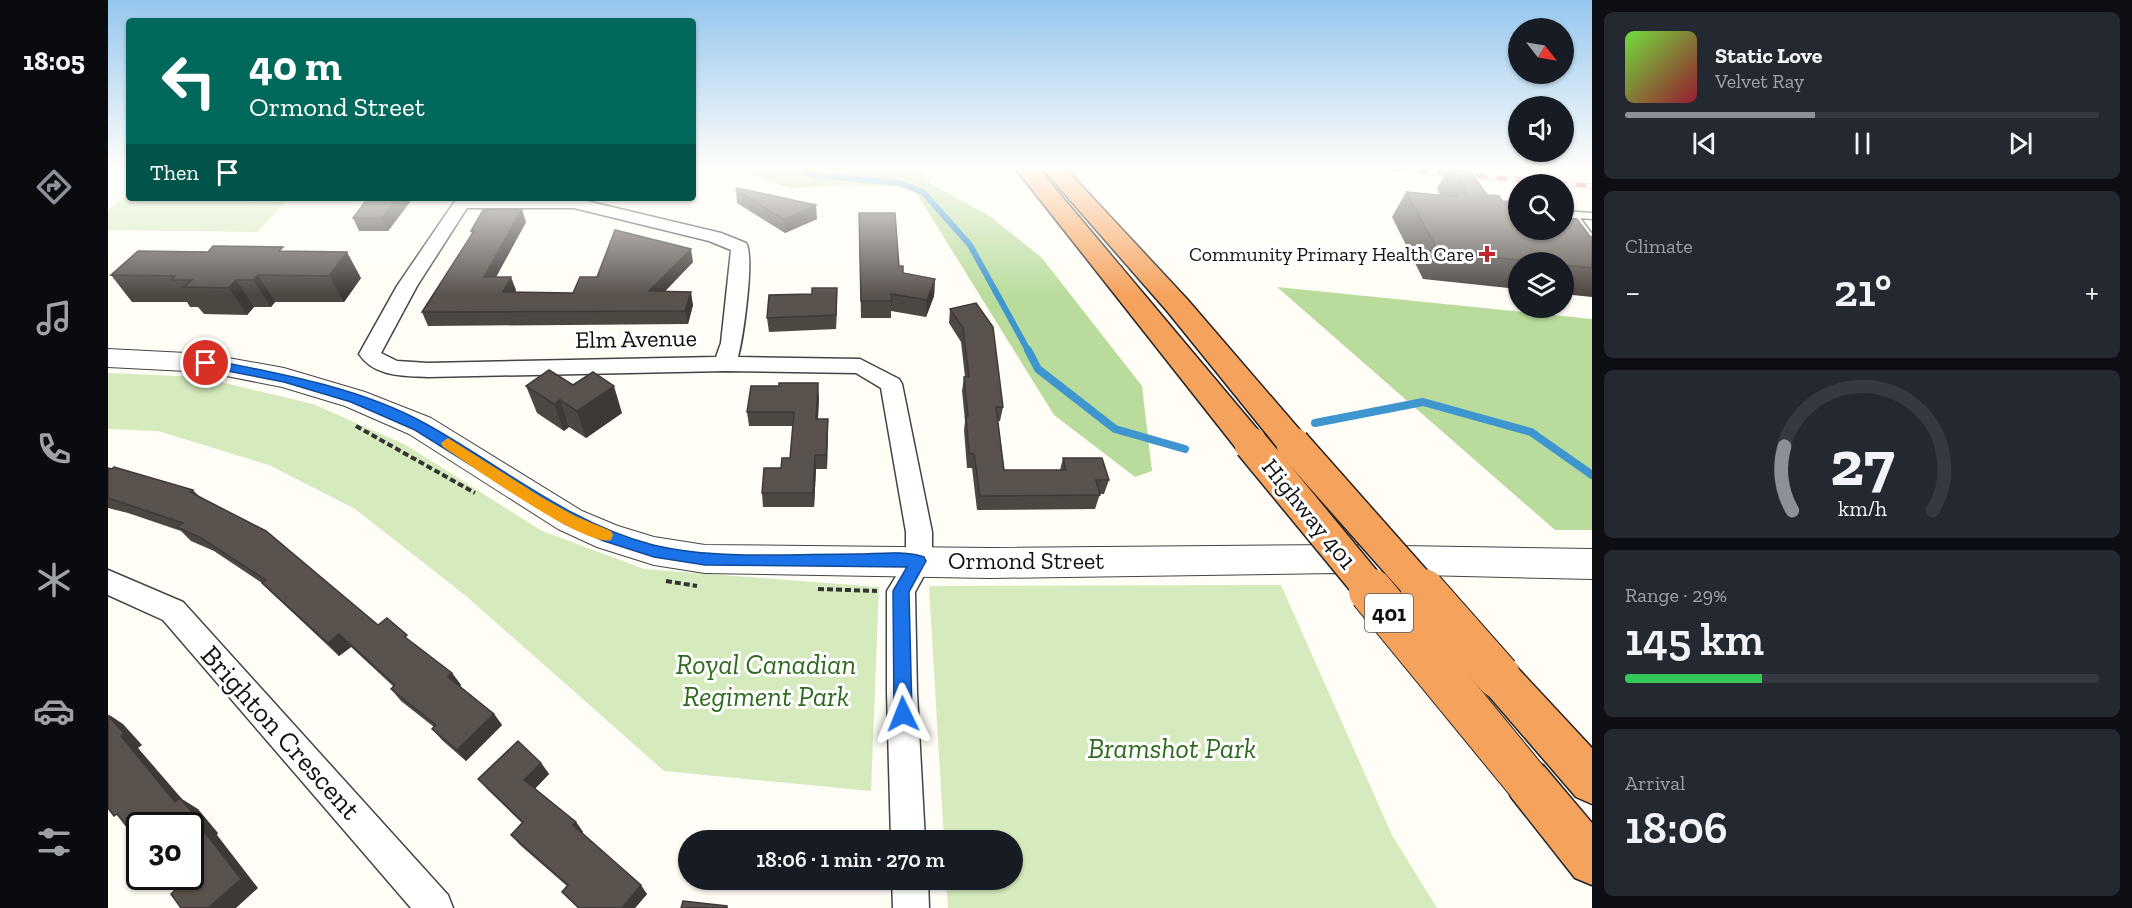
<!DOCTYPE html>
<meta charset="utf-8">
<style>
body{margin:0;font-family:"Zilla Slab",serif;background:#242831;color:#f1f3f6;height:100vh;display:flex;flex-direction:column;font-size:22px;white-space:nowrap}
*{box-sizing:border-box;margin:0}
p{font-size:20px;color:#9ea1a6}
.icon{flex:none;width:33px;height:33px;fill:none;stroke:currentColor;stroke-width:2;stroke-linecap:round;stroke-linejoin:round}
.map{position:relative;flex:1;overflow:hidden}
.sheet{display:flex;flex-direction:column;gap:12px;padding:12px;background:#0d0f14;width:540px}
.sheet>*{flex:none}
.top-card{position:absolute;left:18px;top:18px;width:570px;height:183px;border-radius:6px;box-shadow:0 2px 4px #0004;background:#00695c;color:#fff;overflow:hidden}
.needle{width:39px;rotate:121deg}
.tools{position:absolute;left:1400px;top:18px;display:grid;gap:12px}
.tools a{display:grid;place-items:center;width:66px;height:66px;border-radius:50%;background:#171b24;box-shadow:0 2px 4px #0004;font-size:30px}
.speed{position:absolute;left:18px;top:812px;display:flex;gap:12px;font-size:30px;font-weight:700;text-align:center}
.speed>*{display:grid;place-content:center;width:78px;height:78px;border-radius:50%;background:#171b24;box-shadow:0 2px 4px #0004;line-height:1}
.speed .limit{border:3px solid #111;border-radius:9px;background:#fff;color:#111}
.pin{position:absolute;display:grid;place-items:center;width:51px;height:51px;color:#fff;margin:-26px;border:3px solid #fff;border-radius:50%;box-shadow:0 2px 6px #0007}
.me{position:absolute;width:66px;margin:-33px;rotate:358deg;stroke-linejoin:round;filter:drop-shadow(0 0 4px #0008)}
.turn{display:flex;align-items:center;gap:21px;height:126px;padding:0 24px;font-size:27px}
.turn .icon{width:78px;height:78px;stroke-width:2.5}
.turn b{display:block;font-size:42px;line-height:51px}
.then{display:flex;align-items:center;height:57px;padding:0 24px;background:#0003;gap:12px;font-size:22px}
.big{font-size:45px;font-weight:600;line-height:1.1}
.sheet .tile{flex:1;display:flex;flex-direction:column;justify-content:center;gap:9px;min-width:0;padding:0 21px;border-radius:9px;background:#242831}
.sheet .dial{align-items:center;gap:0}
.dial svg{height:156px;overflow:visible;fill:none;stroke:#363941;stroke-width:7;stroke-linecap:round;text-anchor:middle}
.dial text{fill:#f1f3f6;stroke:none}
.song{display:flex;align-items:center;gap:18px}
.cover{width:72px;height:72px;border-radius:9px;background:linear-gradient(135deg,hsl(100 70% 55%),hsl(350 70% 35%))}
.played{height:6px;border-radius:3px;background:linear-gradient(90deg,#8c9099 40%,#363941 40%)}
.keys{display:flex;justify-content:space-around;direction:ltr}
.heat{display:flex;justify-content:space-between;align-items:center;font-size:33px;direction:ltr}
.charge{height:9px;border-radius:4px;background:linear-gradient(90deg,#34c759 29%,#363941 0)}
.trip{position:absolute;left:570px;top:830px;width:345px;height:60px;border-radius:30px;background:#171b24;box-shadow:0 2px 4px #0004;font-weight:600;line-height:60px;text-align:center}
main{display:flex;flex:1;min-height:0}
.dock{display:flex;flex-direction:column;width:108px;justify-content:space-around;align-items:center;background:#090b0e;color:#9ea1a6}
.dock .icon{width:42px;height:42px}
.dock .selected{color:#8c9099}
.dock b{font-size:27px;color:#f1f3f6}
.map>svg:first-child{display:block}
.green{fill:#d5ebbd}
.forest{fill:#b9dc9c}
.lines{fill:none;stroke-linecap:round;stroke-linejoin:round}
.stream-far1{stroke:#3f96cf;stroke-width:6}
.stream{stroke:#3f96cf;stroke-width:8}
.service-casing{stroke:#444;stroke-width:3}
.minor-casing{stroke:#444;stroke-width:3}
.tertiary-casing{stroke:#444;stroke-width:2}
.motorway-casing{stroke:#222;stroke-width:3}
.path{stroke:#333;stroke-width:4;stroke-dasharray:6 3;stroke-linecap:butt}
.service{fill:#fff;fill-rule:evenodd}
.minor{fill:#fff;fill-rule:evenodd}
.tertiary{fill:#fff;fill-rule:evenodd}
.motorway{fill:#f5a25d;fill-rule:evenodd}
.rail-casing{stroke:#c4262e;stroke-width:5}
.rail{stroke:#fff;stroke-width:4;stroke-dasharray:10;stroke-linecap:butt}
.motorway-bridge-far1-casing{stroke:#222;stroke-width:36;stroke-linecap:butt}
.motorway-bridge-casing{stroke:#222;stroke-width:46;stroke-linecap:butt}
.motorway-bridge-far1{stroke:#f5a25d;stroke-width:33}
.motorway-bridge{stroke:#f5a25d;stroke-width:44}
.wall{fill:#4d4742}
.shaded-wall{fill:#3f3936}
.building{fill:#5a524d;stroke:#3f3936;stroke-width:1.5}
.route{fill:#1a73e8;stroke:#114b97;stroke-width:1.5}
.slow{fill:#f59e0b}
.poi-dot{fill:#c4262e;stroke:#fff;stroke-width:2}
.labels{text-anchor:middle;stroke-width:6;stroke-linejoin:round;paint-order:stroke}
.far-poi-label{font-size:20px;fill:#111;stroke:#fff;text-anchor:end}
.shield{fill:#fff;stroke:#585858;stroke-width:1.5}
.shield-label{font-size:22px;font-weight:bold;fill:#111}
.street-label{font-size:24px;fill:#111;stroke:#fff}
.near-park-label{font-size:28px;font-style:italic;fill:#2f6b1f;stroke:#fff}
.near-street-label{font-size:28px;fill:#111;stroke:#fff}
</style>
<main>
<nav class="dock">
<b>18:05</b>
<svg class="icon selected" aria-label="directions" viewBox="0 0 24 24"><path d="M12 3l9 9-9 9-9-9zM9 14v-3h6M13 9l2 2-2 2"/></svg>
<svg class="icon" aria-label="music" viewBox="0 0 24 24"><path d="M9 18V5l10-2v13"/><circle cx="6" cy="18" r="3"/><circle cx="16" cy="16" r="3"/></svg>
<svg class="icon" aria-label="phone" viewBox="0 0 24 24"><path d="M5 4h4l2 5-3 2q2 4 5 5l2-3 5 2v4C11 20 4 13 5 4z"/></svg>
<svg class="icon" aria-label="climate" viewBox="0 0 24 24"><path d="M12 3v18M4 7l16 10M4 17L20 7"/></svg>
<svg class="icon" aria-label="car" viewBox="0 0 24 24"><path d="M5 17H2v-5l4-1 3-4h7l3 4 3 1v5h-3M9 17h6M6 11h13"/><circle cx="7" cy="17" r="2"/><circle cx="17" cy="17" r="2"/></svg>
<svg class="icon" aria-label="filters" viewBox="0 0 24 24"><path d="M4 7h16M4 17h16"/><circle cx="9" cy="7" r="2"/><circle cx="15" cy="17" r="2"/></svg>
</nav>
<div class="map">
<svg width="1484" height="908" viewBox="0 0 1484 908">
<rect width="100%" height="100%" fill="#fffdf5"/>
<g class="green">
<polygon points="21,193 21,198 181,198 149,232 0,230 0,210"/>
<polygon points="0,373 92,377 205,404 298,445 434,531 536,569 771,587 763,791 556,771 358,596 247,509 161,465 50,431 0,429"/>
<polygon points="1173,585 1284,835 1329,908 840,908 838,879 904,879 904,840 836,840 821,586"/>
</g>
<g class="forest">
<polygon points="625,168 812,168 823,184 883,217 934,258 1034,386 1044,471 1027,477 946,415 809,194 792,186 737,185 682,188"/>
<polygon points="1169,287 1484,319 1484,530 1447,530"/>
</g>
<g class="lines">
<polyline class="stream-far1" points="690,168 705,175 792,183 815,192 862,245 921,352"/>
<g class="stream">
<polyline points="920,350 930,369 1007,429 1077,449"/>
<polyline points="1207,423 1315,402 1423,432 1484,475"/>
</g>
<g class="service-casing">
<polygon id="service" points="1455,211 1484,213 1484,219 1472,218 1484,234 1483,237 1473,238 1472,236 1475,234 1463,217 1455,217"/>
</g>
<g class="minor-casing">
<g id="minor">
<path d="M 349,198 L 466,198 L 613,233 L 638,243 C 647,256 635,339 630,357 L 752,359 L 791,379 L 794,384 L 824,532 L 824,561 L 807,592 L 809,693 L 817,840 L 783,840 L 779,693 L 779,591 L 798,560 L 798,532 L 773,388 L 748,373 L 617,371 L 320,377 C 296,376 266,377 251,354 L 289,286 ZM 359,208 L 466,208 L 601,241 L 623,250 L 613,343 L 608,357 L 320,363 L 289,361 L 273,353 L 309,286 Z"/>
<polygon points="0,570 75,602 340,895 345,908 303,908 55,620 0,595"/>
<polygon points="784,879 820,879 821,908 785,908"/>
</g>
</g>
<g class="tertiary-casing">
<polygon id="tertiary" points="0,349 98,354 176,368 257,392 323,418 474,511 510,526 546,537 597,545 882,548 1230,545 1484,549 1484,579 1230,573 882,578 597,573 546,565 489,547 450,529 301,434 237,406 174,387 98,372 0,367"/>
</g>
<g class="motorway-casing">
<g id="motorway">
<polygon points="907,168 930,168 1155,436 1159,444 1155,452 1143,456 1131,452"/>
<polygon points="934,168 957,168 1079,299 1197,436 1201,444 1197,452 1185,456 1173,452 1059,311"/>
<polygon points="1390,657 1405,663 1484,748 1484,804 1468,797 1375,689 1369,676 1375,663"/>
<polygon points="1419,758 1435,765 1484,823 1484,885 1467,878 1403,797 1396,781 1403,765"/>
</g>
</g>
<g class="path">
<polyline points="248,426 367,493"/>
<polyline points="558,581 589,586"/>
<polyline points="710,589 769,591"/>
</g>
<use href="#service" class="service"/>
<use href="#minor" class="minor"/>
<use href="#tertiary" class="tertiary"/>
<use href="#motorway" class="motorway"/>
<g class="rail-casing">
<polyline id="rail" points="1279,168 1484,186"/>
</g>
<use href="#rail" class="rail"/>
<g class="motorway-bridge-far1-casing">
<g id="motorway-bridge-far1">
<polyline points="1143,444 1265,592"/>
<polyline points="1185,444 1316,592"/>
</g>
</g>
<g class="motorway-bridge-casing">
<g id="motorway-bridge">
<polyline points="1263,591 1419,781"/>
<polyline points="1315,591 1390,676"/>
</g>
</g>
<use href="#motorway-bridge-far1" class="motorway-bridge-far1"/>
<use href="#motorway-bridge" class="motorway-bridge"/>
</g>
<g class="wall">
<polygon points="1341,168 1360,168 1379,195 1484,239 1484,297 1455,294 1455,262 1410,262 1410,289 1315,279 1284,217 1298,192 1332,195 1329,188"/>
<polygon points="628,190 709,219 677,233 629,203"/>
<polygon points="305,198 280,231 251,231 245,218"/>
<polygon points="751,213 795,273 827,279 826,296 818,317 783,311 783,318 753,318"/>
<polygon points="418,222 388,277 408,290 407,292 465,293 489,277 585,262 556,292 585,305 580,324 320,326 314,312 364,234 363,231"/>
<polygon points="178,251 253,278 236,302 167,302 163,307 146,307 139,315 96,314 90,307 82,307 79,302 24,302 3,275 100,252"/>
<polygon points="729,288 728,329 661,332 659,318 704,294"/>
<polygon points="868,303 895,407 892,421 890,421 896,470 952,470 955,458 1001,480 996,494 992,494 987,509 869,510 864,468 859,468 856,430 857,421 854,391 856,377 857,377 853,342 841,323 842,309"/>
<polygon points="465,385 514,413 478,438 461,427 456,431 429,413 418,386"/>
<polygon points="711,397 710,419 720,419 719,469 708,469 706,507 655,507 654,493 673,468 682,458 685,426 641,426 639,412"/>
<polygon points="0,468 85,490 91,496 270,625 305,643 344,673 353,685 352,686 386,714 394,725 358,761 335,741 324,729 326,727 293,701 283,689 285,686 243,647 231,656 167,596 154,583 106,551 83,541 73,531 20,513 0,508"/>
<polygon points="433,763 441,774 427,788 468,822 475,832 474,833 539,894 527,908 470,908 454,892 459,886 412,845 403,835 414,823 380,790 370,779"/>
</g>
<g class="shaded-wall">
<polygon points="289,198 305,198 280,231 274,218"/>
<polygon points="708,205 709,219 677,233 676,220"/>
<polygon points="414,209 418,222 381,290 376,277"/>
<polygon points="583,249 585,262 544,305 541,291"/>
<polygon points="239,252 253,278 236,302 221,276"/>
<polygon points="150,275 167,302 163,307 145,280"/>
<polygon points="403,277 408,290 400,306 395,292"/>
<polygon points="827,279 826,296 818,317 819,300"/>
<polygon points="128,280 146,307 139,315 121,288"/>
<polygon points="729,288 729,302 728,329 728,315"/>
<polygon points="583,292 585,305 580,324 577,311"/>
<polygon points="710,383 711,397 709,433 708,419"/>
<polygon points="506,386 514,413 478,438 469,411"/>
<polygon points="452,400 461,427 456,431 446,404"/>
<polygon points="720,419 720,433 719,469 718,455"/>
<polygon points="707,455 708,469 706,507 705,493"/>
<polygon points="231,634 243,647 231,656 220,643"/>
<polygon points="344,673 353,685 349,689 340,677"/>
<polygon points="0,714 15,724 34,745 30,748 74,799 90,809 110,833 109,835 150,888 128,908 100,908 91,825 67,802 13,736"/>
<polygon points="386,714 394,725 358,761 349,750"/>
<polygon points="433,763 441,774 425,791 416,780"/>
<polygon points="468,822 475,832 473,835 465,825"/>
<polygon points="533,885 539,894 527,908 514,908"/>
</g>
<g class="building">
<polygon points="1346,168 1360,168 1379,195 1391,196 1394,201 1410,202 1410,230 1455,230 1455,218 1469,219 1484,239 1484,268 1455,265 1455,262 1431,262 1331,252 1298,192 1350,197 1347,192 1358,193"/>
<polygon points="629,188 708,205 676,220 628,190"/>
<polygon points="260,198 289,198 274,218 245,218"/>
<polygon points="414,209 376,277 403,277 395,292 465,293 472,277 489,277 507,230 583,249 541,291 583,292 577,311 314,312 366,231 363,231 375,210"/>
<polygon points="751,213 787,213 791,266 795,266 795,273 827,279 819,300 783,294 784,301 753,301"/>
<polygon points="105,246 175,247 171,251 239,252 221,276 150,275 145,280 128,280 121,288 76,287 84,280 63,280 67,276 3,275 30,251 100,252"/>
<polygon points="704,288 729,288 728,315 659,318 661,295 704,294"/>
<polygon points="868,303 885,327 895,407 888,407 896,470 958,470 955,458 994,458 1001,480 988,480 992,495 872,496 866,454 861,453 858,416 860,416 856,377 861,377 855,328 842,309"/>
<polygon points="441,370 465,385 485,372 506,386 469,411 452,400 446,404 418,386"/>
<polygon points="671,383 710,383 708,419 720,419 718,455 707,455 705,493 654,493 656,468 673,468 674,458 682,458 686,412 639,412 643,386 671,386"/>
<polygon points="6,467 85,490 82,492 158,531 270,625 279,618 299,635 297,637 344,673 340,677 386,714 349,750 324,729 328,725 283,689 287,685 231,634 220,643 154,583 158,580 93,538 69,527 75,523 0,498 0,468 4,469"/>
<polygon points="0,716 16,733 13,736 67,802 72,798 93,823 91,825 133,879 100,908 73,908 63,894 68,889 58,876 82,876 82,825 32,825 32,843 9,814 6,816 0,808"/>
<polygon points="410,741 433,763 416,780 468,822 465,825 533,885 514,908 471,908 454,892 460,885 403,835 415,822 370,779"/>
<polygon points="575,901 619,906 619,908 573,908"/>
</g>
<linearGradient id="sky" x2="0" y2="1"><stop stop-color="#95c6ee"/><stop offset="0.57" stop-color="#fffefa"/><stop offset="1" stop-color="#fffefa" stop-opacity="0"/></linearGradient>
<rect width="1484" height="295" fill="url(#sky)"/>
<path class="route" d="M 98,359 C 170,373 254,388 318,424 C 394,466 460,523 545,545 C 607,560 684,554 748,554 C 769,554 797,550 816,557 L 818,561 L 801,592 L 804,714 L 801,720 L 795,723 L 789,720 L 786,714 L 785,591 L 799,567 L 597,565 L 546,557 L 496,541 L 457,524 L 307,430 L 243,402 L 176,382 L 93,366 L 93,360 Z"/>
<path class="slow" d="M 340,438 L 433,497 L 467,516 L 503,531 L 505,535 L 503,540 C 478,548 361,464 335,447 L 333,443 Z"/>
<path class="poi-dot" d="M1376 245h6v6h6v6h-6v6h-6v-6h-6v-6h6z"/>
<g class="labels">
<g class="far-poi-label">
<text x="1366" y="261">Community Primary Health Care</text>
</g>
<rect class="shield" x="1257" y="594" width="48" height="38" rx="4.5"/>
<g class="shield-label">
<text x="1281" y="621">401</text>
</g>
<g class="street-label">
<text transform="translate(528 339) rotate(-1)" y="8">Elm Avenue</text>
<text transform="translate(1201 514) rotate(51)" y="8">Highway 401</text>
<text x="918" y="569">Ormond Street</text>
</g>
<g class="near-park-label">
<text x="658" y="674">Royal Canadian<tspan x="658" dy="32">Regiment Park</tspan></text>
<text x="1064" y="758">Bramshot Park</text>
</g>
<g class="near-street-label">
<text transform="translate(173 732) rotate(48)" y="10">Brighton Crescent</text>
</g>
</g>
</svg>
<div class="tools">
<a><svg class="needle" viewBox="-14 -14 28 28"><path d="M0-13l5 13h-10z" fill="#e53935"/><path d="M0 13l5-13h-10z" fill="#9ea1a6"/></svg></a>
<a><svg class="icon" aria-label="sound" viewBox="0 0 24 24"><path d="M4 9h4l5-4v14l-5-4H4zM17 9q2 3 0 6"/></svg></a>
<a><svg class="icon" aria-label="search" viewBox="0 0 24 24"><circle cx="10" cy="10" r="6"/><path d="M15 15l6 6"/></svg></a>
<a><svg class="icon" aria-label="layers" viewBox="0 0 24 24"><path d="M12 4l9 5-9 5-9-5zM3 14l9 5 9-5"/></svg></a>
</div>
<div class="speed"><div class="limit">30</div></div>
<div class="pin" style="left:98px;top:363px;background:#d93025"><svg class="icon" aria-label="arrive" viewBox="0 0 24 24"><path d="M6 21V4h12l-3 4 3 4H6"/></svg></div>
<svg class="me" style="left:795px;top:714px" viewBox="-20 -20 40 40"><path d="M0-17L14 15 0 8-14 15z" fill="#1a73e8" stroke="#fff" stroke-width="4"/></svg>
<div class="trip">18:06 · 1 min · 270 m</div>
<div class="top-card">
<div class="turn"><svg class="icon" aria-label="left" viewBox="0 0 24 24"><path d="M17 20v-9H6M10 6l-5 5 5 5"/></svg><div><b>40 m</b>Ormond Street</div></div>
<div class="then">Then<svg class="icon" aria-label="arrive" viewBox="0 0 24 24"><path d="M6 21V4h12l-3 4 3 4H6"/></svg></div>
</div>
</div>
<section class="sheet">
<div class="tile">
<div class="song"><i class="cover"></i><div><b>Static Love</b><p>Velvet Ray</p></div></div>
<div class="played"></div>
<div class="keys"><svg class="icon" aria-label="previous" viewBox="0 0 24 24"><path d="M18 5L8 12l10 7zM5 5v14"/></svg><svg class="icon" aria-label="pause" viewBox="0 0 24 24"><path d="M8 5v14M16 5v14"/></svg><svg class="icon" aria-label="next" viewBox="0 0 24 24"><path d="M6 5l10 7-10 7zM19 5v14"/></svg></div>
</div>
<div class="tile"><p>Climate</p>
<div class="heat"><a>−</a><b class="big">21°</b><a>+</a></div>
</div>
<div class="tile dial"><svg viewBox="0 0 100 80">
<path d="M14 69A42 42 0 1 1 86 69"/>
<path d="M14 69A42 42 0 0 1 10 36" stroke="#8c9099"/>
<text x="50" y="56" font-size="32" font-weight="700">27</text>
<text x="50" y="72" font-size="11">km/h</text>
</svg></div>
<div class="tile"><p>Range · 29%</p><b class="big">145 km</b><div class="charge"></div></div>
<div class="tile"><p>Arrival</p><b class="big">18:06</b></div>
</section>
</main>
